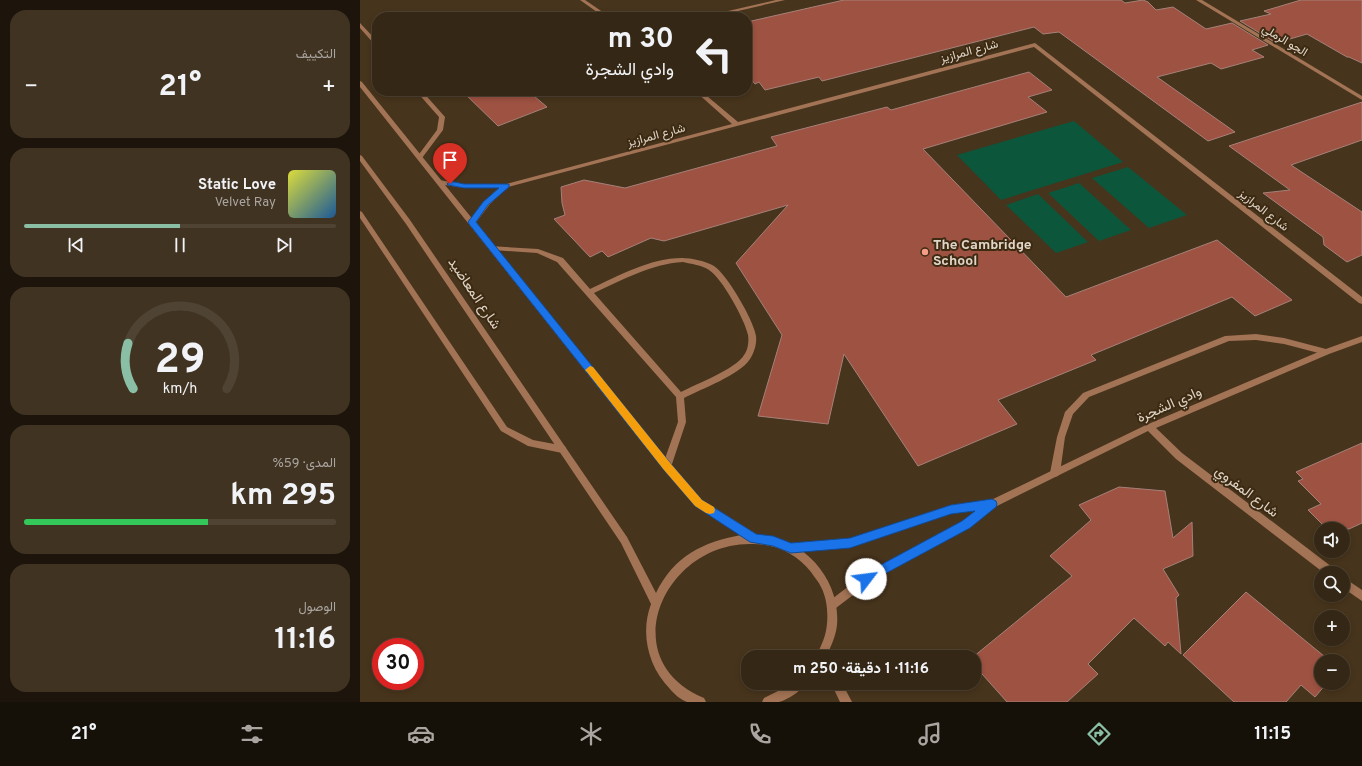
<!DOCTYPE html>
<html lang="ar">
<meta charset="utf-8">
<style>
body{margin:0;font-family:Overpass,Vazirmatn,sans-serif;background:#403322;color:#f1f3f6;direction:rtl;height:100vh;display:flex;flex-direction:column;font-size:15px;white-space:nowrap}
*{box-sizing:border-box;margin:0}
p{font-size:13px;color:#aaa5a0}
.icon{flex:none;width:22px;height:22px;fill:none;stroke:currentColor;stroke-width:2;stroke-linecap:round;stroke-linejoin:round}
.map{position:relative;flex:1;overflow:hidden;direction:ltr}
.panel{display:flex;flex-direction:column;gap:10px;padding:10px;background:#1d150c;width:360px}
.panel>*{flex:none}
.banner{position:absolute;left:12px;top:12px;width:380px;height:84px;border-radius:16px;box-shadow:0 2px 6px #0003,0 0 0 1px #4f4434;direction:rtl;background:#352715;color:#f1f3f6;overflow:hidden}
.tools{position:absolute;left:954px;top:522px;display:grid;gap:8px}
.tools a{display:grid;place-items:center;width:36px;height:36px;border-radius:50%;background:#352715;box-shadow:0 2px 6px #0003,0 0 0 1px #4f4434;font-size:20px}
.speed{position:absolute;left:12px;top:638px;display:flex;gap:8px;font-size:20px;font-weight:700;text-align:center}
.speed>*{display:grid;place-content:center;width:52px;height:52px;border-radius:50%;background:#352715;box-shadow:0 2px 6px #0003,0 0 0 1px #4f4434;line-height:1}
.speed .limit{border:6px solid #d22;background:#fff;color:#111}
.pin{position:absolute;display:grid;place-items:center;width:34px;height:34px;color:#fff;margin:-41px -17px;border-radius:50% 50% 50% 0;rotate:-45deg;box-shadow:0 0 4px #0007}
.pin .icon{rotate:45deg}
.me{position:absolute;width:44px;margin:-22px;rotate:60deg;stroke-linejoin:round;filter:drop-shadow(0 0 3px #0008)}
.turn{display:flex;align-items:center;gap:14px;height:84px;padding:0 12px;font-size:18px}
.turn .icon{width:52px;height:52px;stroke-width:2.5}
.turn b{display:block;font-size:28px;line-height:34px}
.big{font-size:30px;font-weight:700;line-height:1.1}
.panel .tile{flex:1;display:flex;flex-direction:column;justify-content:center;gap:6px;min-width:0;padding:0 14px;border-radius:16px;background:#403322}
.panel .dial{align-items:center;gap:0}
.dial svg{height:104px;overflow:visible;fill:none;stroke:#4f4434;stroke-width:7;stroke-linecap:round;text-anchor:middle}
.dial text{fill:#f1f3f6;stroke:none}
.song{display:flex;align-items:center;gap:12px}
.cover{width:48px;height:48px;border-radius:6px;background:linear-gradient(135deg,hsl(60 70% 55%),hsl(210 70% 35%))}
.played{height:4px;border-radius:2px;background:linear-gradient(90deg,#8abfa5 50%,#4f4434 50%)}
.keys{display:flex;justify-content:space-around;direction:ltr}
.heat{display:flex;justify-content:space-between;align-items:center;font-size:22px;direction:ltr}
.charge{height:6px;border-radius:3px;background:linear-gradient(90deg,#34c759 59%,#4f4434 0)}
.trip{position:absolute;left:381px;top:650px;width:240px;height:40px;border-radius:16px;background:#352715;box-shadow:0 2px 6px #0003,0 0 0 1px #4f4434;font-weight:700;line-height:40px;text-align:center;direction:rtl}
.menu{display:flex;height:64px;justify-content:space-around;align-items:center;background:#151008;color:#aaa5a0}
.menu .icon{width:28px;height:28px}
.menu .active{color:#8abfa5}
.menu b{font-size:18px;color:#f1f3f6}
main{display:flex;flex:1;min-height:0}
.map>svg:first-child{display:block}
.green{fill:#0c563c}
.building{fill:#9e5242;stroke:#a58179}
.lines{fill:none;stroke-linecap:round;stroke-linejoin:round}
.service{fill:#a27354;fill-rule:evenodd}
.minor{fill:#a27354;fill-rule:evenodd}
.tertiary{fill:#a27354;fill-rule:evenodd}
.route{fill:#1a73e8;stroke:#114b97}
.slow{fill:#f59e0b}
.poi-dot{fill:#f49e87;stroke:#3c2a12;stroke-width:1.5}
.labels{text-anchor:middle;stroke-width:4;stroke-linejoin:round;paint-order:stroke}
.far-street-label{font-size:12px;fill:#e1d5c7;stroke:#3c2a12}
.poi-label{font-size:14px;font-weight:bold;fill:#e1d5c7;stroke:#3c2a12;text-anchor:start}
.street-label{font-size:14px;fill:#e1d5c7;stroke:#3c2a12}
</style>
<main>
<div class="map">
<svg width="1002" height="702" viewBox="0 0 1002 702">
<rect width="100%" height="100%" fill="#47341c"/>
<g class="green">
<polygon points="714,121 763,162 641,200 597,155"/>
<polygon points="768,167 827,215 789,228 732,178"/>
<polygon points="719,183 771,230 739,241 688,193"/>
<polygon points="678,194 728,242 696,253 646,205"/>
</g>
<g class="building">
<polygon points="484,0 761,0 765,3 783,0 788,2 796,10 813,7 846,29 872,23 908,45 892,50 904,57 861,69 851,63 797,77 875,132 848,141 699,32 683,34 674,27 462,81 459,77 405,90 399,82 395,84 387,74 387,22"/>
<polygon points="941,0 1002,0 1002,63 989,57 987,57 947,34 916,43 880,21 911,14 904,11"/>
<polygon points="669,72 692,90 668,97 687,112 563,149 706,297 857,240 932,300 895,316 872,297 731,355 736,360 638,400 657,424 558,466 484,354 468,424 398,416 422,335 376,263 428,205 304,241 291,238 248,257 242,251 230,257 194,219 205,215 202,203 201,187 224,180 265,188 417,146 411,137 527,107 531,110"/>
<polygon points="102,91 168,91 187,107 138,126"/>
<polygon points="1002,102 1002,140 931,165 1002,212 1002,255 987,262 964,245 963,237 903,193 930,190 869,146"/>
<polygon points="1002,443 1002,523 989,529 967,529 948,510 961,504 938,481 943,479 936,472"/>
<polygon points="759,487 805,491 813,538 832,522 833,556 803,569 819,595 816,598 821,654 808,642 805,646 774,618 728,664 738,674 707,702 647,702 614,665 613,657 712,576 690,556 731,520 719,505"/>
<polygon points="886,592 970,661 961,661 961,683 967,683 955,697 941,685 926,702 874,702 823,655"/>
</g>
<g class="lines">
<g class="service">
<polygon points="0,23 17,41 17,46 15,45 0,28"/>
<polygon points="56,91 62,91 85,117 83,130 62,158 60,159 57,157 77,130 79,117"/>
<polygon points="0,211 2,212 147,427 173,440 205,446 206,449 205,452 202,453 168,446 141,431 0,218"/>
<path d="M 130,246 L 178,249 L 203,258 L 230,289 C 258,276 290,258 322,258 C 331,258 346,261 354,266 C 367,274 394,321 396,336 C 397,344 394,353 390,359 C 380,375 341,389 324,398 L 326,422 L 310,470 L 307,471 L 304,470 L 302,467 L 318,422 L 316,397 L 197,262 L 177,253 L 133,250 L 130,250 L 129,248 ZM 323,262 C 331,264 342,265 349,270 C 362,278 385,320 388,335 C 389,341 388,350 384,355 C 376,369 336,384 321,392 L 234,293 C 262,280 291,264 323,262 Z"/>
<polygon points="896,334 924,338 966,349 970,352 966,355 924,344 896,340 869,341 729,397 713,414 705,437 700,473 698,476 695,477 692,476 690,473 697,437 705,412 723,393 865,336"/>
</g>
<g class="minor">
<polygon points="220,0 225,0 250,17 244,17"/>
<polygon points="416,0 425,0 352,17 342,17"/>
<polygon points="836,0 842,0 1002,96 1002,100"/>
<path d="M 675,43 L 1002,297 L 1002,304 L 999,303 L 674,47 L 148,187 L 130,204 L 114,225 L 112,225 L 109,223 C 117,210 127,198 139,188 L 104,188 L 79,184 L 76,182 L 79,180 L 104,184 L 146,184 L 372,124 L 335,91 L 341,91 L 378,122 Z"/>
<polygon points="1002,336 1002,342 969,354 796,428 822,453 976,570 977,573 964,573 816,459 788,431 635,507 609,527 510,582 476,608 472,610 468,608 467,605 468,602 502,576 603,521 618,510 591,513 490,547 431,552 428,551 426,548 428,545 431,544 490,539 591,505 631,500 786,425 963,350"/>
<polygon points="983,577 1002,590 1002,601 983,588"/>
</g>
<g class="tertiary">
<path d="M 0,81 L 2,82 L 310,464 L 342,500 L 398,535 C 443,537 481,579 477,625 C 476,636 471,646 466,657 L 456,657 C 459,650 463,642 465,635 C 469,620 468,600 461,587 C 459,582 454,577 451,572 C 437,554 416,544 393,544 C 304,541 252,660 344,698 L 346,702 C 340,702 332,702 327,702 C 321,700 314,694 310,689 C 288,667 280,633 291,604 L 261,543 L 46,224 L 0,161 L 0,155 L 2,156 L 50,220 L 267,537 L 296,593 C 314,556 343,542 381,535 L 336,506 L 304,470 L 0,87 Z"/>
<path d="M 431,683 L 445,683 C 442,691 427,700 419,702 C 414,702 408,702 402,702 L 404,698 L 422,689 Z"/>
<polygon points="471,683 482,683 492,702 480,702"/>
</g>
</g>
<polygon class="route" points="90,181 104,184 149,184 149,187 128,205 116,222 311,464 342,500 396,534 413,536 431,543 490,538 591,505 632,499 636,501 637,504 636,507 610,528 506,584 502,583 501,579 502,575 602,521 615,511 591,514 490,548 431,553 413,546 390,542 335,506 304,470 109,224 108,222 123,202 139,188 104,188 88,185 87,184"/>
<polygon class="slow" points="230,366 233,367 311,464 342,500 354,507 355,510 354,513 350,514 346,513 335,506 304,470 227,372 225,370"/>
<circle class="poi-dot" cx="565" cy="252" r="4"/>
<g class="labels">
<g class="far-street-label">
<text transform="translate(925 40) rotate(31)" y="4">الجو الرملي</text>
<text transform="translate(609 51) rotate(-15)" y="4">شارع المرازيز</text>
<text transform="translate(296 135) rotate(-15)" y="4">شارع المرازيز</text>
<text transform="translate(904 210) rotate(38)" y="4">شارع المرازيز</text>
</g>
<g class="poi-label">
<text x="573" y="249">The Cambridge<tspan x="573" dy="16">School</tspan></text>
</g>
<g class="street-label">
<text transform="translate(115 293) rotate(56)" y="5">شارع المعاضيد</text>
<text transform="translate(809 404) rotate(-24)" y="5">وادي الشجرة</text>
<text transform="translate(887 491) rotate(37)" y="5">شارع المفروي</text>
</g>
</g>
</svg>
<div class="tools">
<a><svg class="icon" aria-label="sound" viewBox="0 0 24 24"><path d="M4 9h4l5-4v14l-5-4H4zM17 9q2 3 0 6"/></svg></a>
<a><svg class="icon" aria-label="search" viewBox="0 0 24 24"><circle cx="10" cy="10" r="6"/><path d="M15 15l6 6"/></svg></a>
<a>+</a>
<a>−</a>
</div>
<div class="speed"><div class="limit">30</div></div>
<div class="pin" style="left:90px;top:184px;background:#d93025"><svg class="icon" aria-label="arrive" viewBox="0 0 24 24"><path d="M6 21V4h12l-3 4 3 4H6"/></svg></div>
<svg class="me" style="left:506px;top:579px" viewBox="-20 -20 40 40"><circle r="19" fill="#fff"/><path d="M0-13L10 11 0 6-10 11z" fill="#1a73e8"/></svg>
<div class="trip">11:16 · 1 دقيقة · 250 m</div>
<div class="banner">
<div class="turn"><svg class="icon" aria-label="left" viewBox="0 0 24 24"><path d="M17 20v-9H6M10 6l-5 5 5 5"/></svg><div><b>30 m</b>وادي الشجرة</div></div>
</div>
</div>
<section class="panel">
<div class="tile"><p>التكييف</p>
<div class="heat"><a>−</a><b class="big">21°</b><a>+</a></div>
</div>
<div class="tile">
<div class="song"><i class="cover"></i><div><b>Static Love</b><p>Velvet Ray</p></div></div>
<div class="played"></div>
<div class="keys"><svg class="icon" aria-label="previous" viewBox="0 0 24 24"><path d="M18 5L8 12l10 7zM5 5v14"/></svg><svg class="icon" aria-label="pause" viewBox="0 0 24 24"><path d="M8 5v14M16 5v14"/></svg><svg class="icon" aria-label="next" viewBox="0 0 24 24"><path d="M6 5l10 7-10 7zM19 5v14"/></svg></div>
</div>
<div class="tile dial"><svg viewBox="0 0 100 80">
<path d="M14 69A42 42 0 1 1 86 69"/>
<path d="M14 69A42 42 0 0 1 10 34" stroke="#8abfa5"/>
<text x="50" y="56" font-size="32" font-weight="700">29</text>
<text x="50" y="72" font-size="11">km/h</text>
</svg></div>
<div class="tile"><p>المدى · 59%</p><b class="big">295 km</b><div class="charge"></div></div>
<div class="tile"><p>الوصول</p><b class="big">11:16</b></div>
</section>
</main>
<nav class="menu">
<b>11:15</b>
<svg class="icon active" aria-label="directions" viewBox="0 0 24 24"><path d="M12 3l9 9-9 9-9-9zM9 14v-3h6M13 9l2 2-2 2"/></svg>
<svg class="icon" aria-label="music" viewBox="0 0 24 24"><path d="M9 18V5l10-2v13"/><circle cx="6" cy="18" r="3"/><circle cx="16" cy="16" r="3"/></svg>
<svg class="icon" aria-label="phone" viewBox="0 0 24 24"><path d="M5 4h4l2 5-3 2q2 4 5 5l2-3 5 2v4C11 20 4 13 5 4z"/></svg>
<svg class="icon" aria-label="climate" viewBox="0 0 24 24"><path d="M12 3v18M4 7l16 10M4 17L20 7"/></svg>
<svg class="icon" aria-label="car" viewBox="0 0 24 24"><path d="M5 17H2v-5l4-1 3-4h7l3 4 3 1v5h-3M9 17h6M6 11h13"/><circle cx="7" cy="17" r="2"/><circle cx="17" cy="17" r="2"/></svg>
<svg class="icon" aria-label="filters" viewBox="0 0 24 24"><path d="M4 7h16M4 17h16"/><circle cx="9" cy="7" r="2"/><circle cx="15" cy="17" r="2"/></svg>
<b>21°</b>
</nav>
